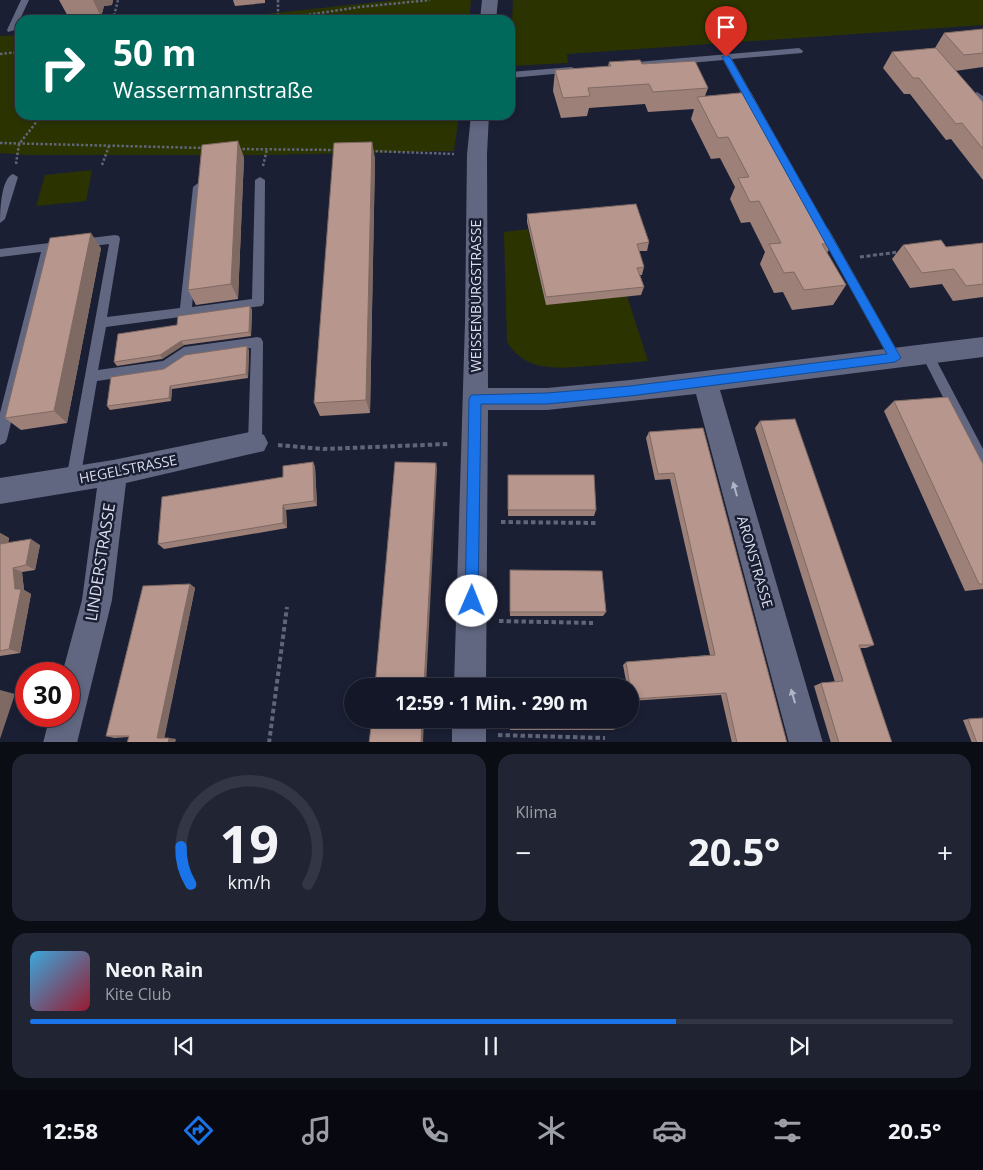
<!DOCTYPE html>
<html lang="de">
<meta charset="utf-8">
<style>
body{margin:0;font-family:"Open Sans",sans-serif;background:#212433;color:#f1f3f6;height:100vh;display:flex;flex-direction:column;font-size:19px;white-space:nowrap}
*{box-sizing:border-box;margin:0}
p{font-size:16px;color:#9d9fa7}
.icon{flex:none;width:28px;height:28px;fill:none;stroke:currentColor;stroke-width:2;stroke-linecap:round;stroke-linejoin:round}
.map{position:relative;height:742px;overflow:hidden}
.side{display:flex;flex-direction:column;gap:12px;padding:12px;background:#0b0d15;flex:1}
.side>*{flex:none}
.top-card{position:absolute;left:15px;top:15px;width:500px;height:105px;border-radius:15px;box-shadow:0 2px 8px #0003,0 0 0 1px #333644;background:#00695c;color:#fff;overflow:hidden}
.speed{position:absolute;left:15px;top:662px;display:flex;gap:10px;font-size:25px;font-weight:700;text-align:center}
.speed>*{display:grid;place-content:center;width:65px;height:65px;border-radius:50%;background:#141727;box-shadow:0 2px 8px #0003,0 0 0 1px #333644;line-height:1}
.speed .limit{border:8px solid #d22;background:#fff;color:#111}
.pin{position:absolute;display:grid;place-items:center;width:42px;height:42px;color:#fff;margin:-51px -21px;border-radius:50% 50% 50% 0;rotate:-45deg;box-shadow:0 0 5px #0007}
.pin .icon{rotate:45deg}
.me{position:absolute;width:55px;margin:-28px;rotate:1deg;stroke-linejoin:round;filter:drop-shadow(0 0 4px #0008)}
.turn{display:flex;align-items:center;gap:18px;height:105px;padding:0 15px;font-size:22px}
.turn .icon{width:65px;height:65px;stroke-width:2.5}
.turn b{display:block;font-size:35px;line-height:42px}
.big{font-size:38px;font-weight:700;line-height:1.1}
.side .card{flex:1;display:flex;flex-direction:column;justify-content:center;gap:8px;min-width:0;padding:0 18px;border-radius:15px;background:#212433}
.side .dial{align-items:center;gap:0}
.dial svg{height:130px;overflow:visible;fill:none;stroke:#333644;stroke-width:7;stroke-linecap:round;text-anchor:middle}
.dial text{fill:#f1f3f6;stroke:none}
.song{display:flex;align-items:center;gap:15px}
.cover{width:60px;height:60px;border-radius:8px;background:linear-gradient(135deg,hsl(200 70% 55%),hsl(350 70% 35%))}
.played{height:5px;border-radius:2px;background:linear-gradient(90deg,#1a73e8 70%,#333644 70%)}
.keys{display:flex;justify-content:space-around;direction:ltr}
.heat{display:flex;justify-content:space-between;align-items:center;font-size:28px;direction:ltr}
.side .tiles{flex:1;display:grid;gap:12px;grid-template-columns:1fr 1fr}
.card:last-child{grid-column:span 2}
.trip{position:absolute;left:344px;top:678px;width:295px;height:50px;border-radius:25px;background:#141727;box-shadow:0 2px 8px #0003,0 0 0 1px #333644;font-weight:700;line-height:50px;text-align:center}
.tab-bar{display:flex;height:80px;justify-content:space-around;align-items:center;background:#080910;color:#9d9fa7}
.tab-bar .icon{width:35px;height:35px}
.tab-bar .active{color:#1a73e8}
.tab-bar b{font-size:22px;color:#f1f3f6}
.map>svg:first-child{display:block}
.green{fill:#2b3400}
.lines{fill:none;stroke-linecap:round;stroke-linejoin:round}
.path-far2{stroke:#616578;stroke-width:2.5;stroke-dasharray:2.5 2;stroke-linecap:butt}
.path-far1{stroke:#616578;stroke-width:3;stroke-dasharray:4 2.5;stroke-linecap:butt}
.path{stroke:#616578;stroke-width:4;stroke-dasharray:4.5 3;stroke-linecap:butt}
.service{fill:#616781;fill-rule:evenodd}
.minor{fill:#616781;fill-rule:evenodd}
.wall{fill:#9d8179}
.shaded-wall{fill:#7f6963}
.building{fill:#b6968d;stroke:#7f6963}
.oneway{fill:#b0b4c7}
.route{fill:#1a73e8;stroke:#114b97}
.labels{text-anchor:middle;stroke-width:5;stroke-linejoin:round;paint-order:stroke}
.street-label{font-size:14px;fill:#dbdeed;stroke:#1b1f34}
.near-street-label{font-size:16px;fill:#dbdeed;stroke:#1b1f34}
</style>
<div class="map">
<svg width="983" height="743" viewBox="0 0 983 743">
<rect width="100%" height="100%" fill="#1b1f34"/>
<g class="green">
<polygon points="396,0 471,0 469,20 211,20"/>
<polygon points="513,0 983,0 983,25 567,54 568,63 510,66"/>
<polygon points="20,35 20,115 459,115 454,151 266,155 25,155 0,153 0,36"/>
<polygon points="92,170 86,201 36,206 45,175"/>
<path d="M 528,229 L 546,304 L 627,296 L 648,361 C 629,363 609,364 590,366 C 558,368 526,373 507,342 L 504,232 Z"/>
</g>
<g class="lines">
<g class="path-far2">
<polyline points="278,0 278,19"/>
<polyline points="113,20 118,0"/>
<polyline points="273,20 360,7 430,0"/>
<polyline points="0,54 20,52"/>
<polyline points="0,143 204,148"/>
<polyline points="238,149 337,150"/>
<polyline points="371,151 454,154"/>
<polyline points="16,164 19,144 42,115"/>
<polyline points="102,165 109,146"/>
<polyline points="263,166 267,149"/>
</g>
<polyline class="path-far1" points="860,257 899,252"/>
<g class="path">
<polyline points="278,445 323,449 449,444"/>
<polyline points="501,522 597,523"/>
<polyline points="499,621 593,623"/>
<polyline points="498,735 605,738"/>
<polyline points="269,743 287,607"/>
</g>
<g class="service">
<polygon points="21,0 29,0 15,30 8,32 7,30"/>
<polygon points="799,48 803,51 802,53 732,59 759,107 754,110 749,107 723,60 625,69 621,66 625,63"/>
<polygon points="572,67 576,70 575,72 510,78 510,72"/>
<polygon points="977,92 983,96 983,104 972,95"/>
<path d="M 13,174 L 18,177 L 5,219 L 0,223 C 0,211 1,178 13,174 Z"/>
<polygon points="260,177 265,180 264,303 262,306 106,327 98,370 163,361 184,347 257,337 261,338 263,342 262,443 260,447 255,449 250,447 248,443 251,348 187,357 166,371 97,381 80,480 78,485 73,486 68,485 66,480 109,244 53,251 7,439 5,443 0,445 0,413 41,252 0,257 0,249 115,235 119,236 120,239 107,317 180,308 193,187 198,183 203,187 192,307 252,299 255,180"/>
<polygon points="824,227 828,228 899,354 901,358 899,362 891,362 819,231"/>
<polygon points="927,349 931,350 983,449 983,468 978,466 921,354 923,350"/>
</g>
<g class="minor">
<polygon points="482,0 498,0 496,20 480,20"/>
<polygon points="471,115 489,115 487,154 488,388 547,388 630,380 983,337 983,357 720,390 823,743 789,743 696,394 547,410 488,410 486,686 454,686 465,322 467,154"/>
<polygon points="255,431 264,435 268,443 264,451 126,483 112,600 77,743 43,743 50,716 69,716 69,674 62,674 82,600 97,488 0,504 0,478 113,460"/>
<rect x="452" y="719" width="34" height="24"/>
</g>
</g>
<g class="wall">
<polygon points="59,0 113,0 112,5 104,6 101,17 70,20"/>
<polygon points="233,0 265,0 265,3 235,6"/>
<polygon points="983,29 983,67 955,71 983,102 983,180 951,139 946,140 910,94 904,94 883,68 892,52 935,48 944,33"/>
<polygon points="609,62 642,64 708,88 705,96 824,223 823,225 833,243 827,253 846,285 833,305 792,310 783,292 774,293 760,264 765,252 750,222 741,223 730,199 735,187 720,158 711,159 691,119 694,109 648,112 645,104 589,108 587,116 561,118 553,91 555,70 608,67"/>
<polygon points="244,157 238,299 196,305 188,290"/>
<polygon points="375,158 370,413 320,416 314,403"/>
<polygon points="527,214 649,242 647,251 639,251 644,267 642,275 640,275 644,287 641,295 546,305 527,222"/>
<polygon points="983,243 983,297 953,301 942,284 910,288 892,259 903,245 946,247"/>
<polygon points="101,248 67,423 21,430 5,418"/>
<polygon points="250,306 252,310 251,336 184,345 162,359 117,366 114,362 177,325"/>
<polygon points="249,350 248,378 172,389 171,401 110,410 107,406 164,369"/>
<polygon points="894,401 983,464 983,589 965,591 884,411"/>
<polygon points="760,421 874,645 866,648 860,648 892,743 831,743 814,686 821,683 835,682 755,428"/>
<polygon points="703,428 787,743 732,743 721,695 630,701 630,686 627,686 623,665 626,662 710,655 670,479 655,480 646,438 649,432"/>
<polygon points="313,462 315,467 317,506 286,510 287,528 164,549 158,544"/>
<polygon points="508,481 596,510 594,516 508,516"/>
<polygon points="0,533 9,538 8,543 40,545 35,570 22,572 24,590 31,594 20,653 0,656"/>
<polygon points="510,570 606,612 603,616 510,616"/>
<polygon points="190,584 195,588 164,738 176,739 129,737 114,738 106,736"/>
<polygon points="510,719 614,719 615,729 612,730 510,730"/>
<polygon points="968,719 983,743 972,743 963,720"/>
</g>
<g class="shaded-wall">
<polygon points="93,0 113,0 112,5 104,6 101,17"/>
<polygon points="238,141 244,157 238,299 231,284"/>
<polygon points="372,142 375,158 370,413 366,400"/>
<polygon points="91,233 101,248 67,423 54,411"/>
<polygon points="250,306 252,310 251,336 249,332"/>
<polygon points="181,341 184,345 162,359 160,355"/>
<polygon points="247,346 249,350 248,378 246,374"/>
<polygon points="170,386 172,389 171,401 169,398"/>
<polygon points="313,462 315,467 317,506 314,501"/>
<polygon points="436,463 437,469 426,686 424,686"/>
<polygon points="283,505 286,510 287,528 283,523"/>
<polygon points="0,533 9,538 7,550 0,546"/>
<polygon points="31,539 40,545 35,570 26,565"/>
<polygon points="13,568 22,572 24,590 31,594 20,653 9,649 15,589"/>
<polygon points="190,584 195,588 164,740 157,738"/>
<polygon points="0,690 15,694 0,739"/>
<polygon points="422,719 424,719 423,743 421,743"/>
<polygon points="169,738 176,739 175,743 168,743"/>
</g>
<g class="building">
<polygon points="983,29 983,53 964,55 944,33"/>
<polygon points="936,48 983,102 983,149 962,123 956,124 919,78 913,78 892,52"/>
<polygon points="640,60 642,64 695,61 708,88 653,92 649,84 588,88 590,96 563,98 555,70 611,66 609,62"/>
<polygon points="750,92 824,223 822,224 833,243 822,244 846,285 804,290 794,272 784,273 769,244 781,243 759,201 750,202 738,178 749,177 728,137 718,138 697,97"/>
<polygon points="238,141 231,284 188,290 202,145"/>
<polygon points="372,142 366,400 314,403 334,143"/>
<polygon points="636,204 649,242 637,244 644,267 637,268 644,287 546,297 527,214"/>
<polygon points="91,233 54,411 5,418 50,238"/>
<polygon points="941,240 946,247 983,243 983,284 966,286 954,269 922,273 903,245"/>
<polygon points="250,306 249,332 181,341 160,355 114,362 118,334 177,325 178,316"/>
<polygon points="247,346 246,374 170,386 169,398 107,406 111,377 164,369 185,355"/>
<polygon points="948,397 983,464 983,584 979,584 894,401"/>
<polygon points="795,419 874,645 859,645 892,743 839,743 821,683 843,681 760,421"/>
<polygon points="703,428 787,743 737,743 726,693 632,699 626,662 715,655 674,473 658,474 649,432"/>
<polygon points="313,462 314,501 283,505 283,523 158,544 162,497 283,477 283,466"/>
<polygon points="395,462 436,463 424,686 375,686"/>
<polygon points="508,475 594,475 596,510 508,510"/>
<polygon points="31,539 26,565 13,568 15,589 21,589 9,649 0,651 0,544"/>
<polygon points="510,570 602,571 606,612 510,612"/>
<polygon points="190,584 157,738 169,738 168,743 127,743 129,736 106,736 143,586"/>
<rect x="510" y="681" width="101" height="5"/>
<polygon points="983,718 983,743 977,743 968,719"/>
<polygon points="372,719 422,719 421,743 369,743"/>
<polygon points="510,719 614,719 615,729 510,728"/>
</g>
<defs><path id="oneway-solid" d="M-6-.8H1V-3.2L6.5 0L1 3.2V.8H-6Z" transform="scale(1.25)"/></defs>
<g class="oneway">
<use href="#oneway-solid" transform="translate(735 489) rotate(-106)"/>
<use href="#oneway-solid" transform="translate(793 696) rotate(-106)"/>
</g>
<polygon class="route" points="726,55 730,57 901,358 895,362 630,396 547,404 481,404 478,601 476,606 472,608 467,606 465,601 469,399 471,395 547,393 630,386 887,354 722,57"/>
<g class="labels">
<g class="street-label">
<text transform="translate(476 296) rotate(-90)" y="5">WEISSENBURGSTRASSE</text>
<text transform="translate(128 469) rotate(-11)" y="5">HEGELSTRASSE</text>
<text transform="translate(755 562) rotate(74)" y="5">ARONSTRASSE</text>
</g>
<g class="near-street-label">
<text transform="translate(100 562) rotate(-81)" y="6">LINDERSTRASSE</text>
</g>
</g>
</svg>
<div class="speed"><div class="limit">30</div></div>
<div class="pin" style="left:726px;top:57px;background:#d93025"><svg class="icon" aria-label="arrive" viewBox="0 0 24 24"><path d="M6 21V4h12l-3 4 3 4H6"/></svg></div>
<svg class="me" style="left:472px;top:601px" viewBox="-20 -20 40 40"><circle r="19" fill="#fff"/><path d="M0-13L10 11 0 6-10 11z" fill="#1a73e8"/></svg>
<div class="trip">12:59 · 1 Min. · 290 m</div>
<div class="top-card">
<div class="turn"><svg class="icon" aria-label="right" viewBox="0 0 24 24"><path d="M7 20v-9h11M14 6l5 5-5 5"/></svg><div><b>50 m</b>Wassermannstraße</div></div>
</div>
</div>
<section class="side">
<div class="tiles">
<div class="card dial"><svg viewBox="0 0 100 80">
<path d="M14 69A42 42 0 1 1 86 69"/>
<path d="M14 69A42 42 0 0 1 8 46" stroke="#1a73e8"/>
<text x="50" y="56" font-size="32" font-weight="700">19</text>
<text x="50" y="72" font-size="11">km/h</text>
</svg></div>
<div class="card"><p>Klima</p>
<div class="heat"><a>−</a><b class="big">20.5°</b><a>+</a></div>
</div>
<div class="card">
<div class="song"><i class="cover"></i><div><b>Neon Rain</b><p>Kite Club</p></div></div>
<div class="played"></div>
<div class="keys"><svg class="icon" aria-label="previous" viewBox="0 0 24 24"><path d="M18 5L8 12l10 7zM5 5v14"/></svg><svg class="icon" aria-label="pause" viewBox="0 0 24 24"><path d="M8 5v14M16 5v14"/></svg><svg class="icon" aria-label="next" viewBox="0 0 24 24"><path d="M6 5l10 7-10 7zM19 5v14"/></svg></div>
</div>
</div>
</section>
<nav class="tab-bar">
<b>12:58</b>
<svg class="icon active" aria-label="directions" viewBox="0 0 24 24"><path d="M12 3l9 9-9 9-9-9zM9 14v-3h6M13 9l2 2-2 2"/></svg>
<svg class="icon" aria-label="music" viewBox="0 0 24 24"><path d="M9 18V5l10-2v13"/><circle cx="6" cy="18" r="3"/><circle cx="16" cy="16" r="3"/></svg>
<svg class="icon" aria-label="phone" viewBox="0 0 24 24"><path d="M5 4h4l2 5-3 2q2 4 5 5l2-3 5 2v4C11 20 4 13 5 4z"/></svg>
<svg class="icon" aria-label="climate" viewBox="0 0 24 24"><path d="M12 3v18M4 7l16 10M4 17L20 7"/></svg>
<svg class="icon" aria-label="car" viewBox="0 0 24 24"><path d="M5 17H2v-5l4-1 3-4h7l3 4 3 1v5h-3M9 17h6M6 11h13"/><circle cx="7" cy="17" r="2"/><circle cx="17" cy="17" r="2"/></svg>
<svg class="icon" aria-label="filters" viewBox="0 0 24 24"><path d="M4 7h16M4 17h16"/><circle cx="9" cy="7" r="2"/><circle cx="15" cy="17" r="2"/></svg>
<b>20.5°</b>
</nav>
